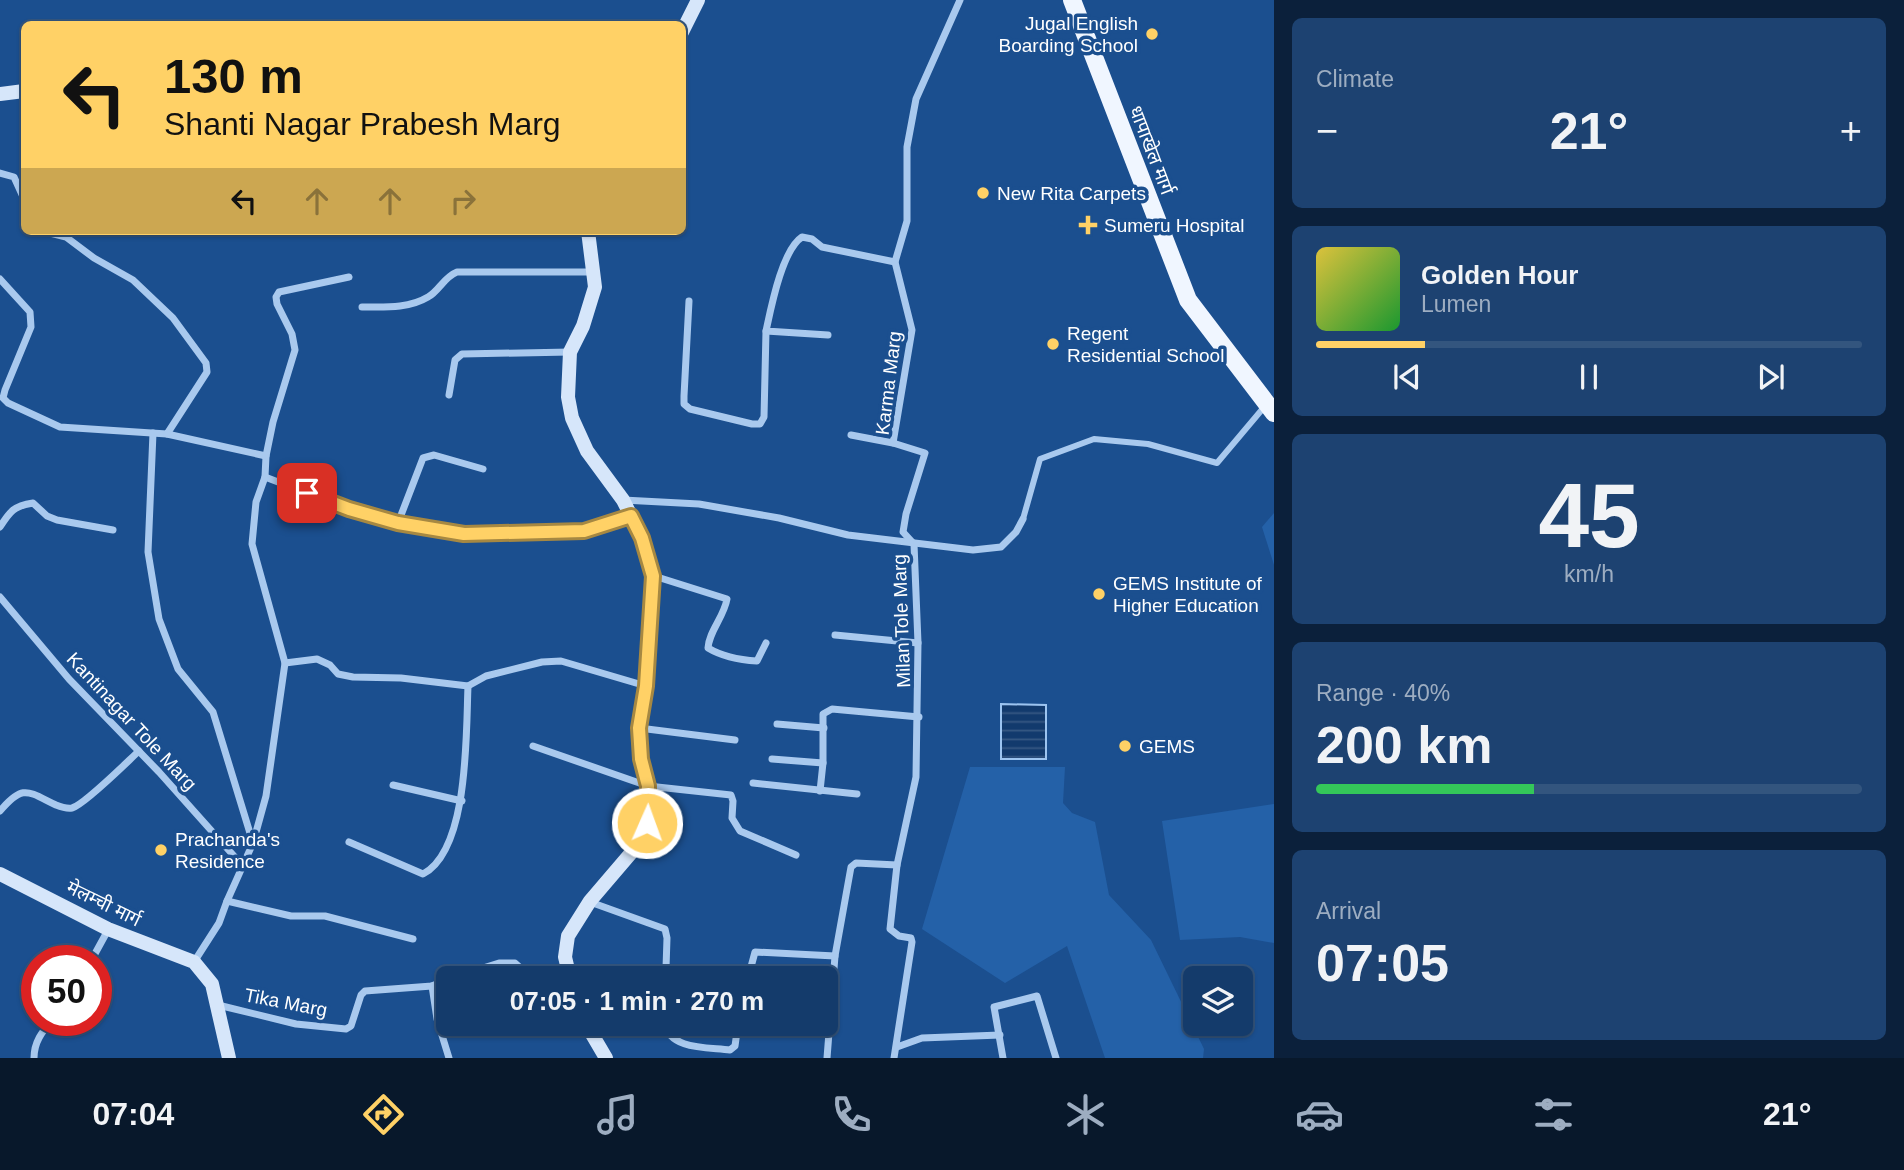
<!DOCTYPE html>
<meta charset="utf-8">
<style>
body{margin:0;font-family:Helvetica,"Noto Sans Devanagari",sans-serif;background:#1d4271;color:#f1f3f6;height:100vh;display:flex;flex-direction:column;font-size:26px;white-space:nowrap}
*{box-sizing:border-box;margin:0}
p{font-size:23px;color:#9dadc1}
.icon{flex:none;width:38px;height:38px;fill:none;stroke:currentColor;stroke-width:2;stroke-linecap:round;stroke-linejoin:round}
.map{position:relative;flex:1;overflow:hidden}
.side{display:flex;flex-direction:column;gap:18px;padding:18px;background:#0b203b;width:630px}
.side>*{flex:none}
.banner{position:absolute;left:21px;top:21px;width:665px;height:214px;border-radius:10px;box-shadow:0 2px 5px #0004,0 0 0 2px #33557e;background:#ffd166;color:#111;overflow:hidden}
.fabs{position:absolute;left:1183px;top:966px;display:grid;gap:14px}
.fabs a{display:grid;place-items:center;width:70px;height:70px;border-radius:10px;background:#143b6b;box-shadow:0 2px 5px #0004,0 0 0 2px #33557e;font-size:35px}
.speed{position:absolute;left:21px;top:945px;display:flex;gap:14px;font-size:35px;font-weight:700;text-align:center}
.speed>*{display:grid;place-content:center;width:91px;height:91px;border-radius:50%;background:#143b6b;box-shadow:0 2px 5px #0004,0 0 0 2px #33557e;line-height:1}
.speed .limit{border:10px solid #d22;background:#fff;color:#111}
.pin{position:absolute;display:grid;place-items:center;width:60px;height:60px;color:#fff;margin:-30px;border-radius:14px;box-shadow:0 4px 10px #0006}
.me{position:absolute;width:77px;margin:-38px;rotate:2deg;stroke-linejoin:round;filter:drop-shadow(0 0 5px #0008)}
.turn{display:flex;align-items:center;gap:24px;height:147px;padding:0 28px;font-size:32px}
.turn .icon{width:91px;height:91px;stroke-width:2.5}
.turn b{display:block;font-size:49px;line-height:60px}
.lanes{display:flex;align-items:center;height:66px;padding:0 28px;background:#0003;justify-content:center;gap:35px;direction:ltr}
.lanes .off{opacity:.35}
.big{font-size:52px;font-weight:700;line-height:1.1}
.side .tile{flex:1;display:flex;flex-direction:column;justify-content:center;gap:10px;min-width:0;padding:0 24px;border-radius:10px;background:#1d4271}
.side .dial{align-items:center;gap:0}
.dial b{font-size:91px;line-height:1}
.song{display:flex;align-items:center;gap:21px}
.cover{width:84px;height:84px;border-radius:10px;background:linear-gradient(135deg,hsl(50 70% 55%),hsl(130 70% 35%))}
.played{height:7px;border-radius:4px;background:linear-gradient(90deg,#ffd166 20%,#33557e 20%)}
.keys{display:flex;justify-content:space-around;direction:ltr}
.heat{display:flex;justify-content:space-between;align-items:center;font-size:38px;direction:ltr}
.charge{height:10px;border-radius:5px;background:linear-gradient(90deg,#34c759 40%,#33557e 0)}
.trip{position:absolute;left:436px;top:966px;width:402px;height:70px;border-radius:10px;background:#143b6b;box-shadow:0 2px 5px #0004,0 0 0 2px #33557e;font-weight:700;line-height:70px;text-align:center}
.tab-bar{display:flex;height:112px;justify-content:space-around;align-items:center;background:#08182b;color:#9dadc1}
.tab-bar .icon{width:49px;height:49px}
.tab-bar .on{color:#ffd166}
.tab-bar b{font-size:32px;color:#f1f3f6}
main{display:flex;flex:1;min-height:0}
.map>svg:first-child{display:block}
.green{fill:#2461a8}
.water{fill:url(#water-rules);stroke:#9cc4f0;stroke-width:2}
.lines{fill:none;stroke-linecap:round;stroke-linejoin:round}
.pedestrian{stroke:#a9c9ee;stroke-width:6}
.minor{stroke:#a9c9ee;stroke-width:7}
.secondary{stroke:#d6e6fa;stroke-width:14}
.primary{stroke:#f0f6ff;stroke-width:18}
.route-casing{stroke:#a68842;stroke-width:18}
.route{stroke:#ffd166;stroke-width:12}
.poi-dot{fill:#ffd166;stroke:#1b4f8f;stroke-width:2.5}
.labels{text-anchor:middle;stroke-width:7;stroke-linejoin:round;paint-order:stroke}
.poi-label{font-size:19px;fill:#fff;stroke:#1b4f8f;text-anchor:start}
.street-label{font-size:19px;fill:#fff;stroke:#1b4f8f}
</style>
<main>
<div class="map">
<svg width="1274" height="1058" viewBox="0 0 1274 1058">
<defs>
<pattern id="water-rules" width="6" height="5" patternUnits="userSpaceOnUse" patternTransform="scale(1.75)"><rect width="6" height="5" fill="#123a6d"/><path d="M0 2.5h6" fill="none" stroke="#365883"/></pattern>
</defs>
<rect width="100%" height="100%" fill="#1b4f8f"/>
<g class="green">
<polygon points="1274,513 1274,565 1262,527"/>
<polygon points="970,767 1065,767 1063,803 1072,813 1095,822 1109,895 1151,940 1204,1049 1203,1058 1105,1058 1067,946 1005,983 922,929"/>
<polygon points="1274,804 1274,943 1240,937 1180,940 1162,821"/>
</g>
<polygon class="water" points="1001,704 1046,705 1046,759 1001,759"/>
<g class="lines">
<polyline class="pedestrian" points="1023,519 1040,459 1094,439 1148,444 1217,463 1265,406"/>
<g class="minor">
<polyline points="0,173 14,177 24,199"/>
<polyline points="0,279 30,312 31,327 5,390 3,398 8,403 60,427 167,434 207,372 206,363 173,318 133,280 94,258 66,237 42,231"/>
<polyline points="689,301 684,396 684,404 690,409 752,424 760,424 764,417 766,331"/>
<path d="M 362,307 C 384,307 408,309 428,297 C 439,291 444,277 457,272 L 594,272"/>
<path d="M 828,335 L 766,331 C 771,308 782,250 802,237 L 812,239 L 822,247 L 895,262"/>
<polyline points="449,395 455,360 462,354 570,352"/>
<polyline points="153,433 148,552 159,619 178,669 213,712 253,843 227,901 219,923 194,962"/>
<polyline points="167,434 266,456"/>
<polyline points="851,435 893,443"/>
<polyline points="265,477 349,509 398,523 464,535 584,531 631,516"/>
<polyline points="623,500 699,504 779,518 848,535 973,550 1001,547 1016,532 1023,519"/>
<polyline points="398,523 423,458 434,455 483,469"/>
<path d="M 0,527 C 10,511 14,506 33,503 L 47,516 L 57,520 L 113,530"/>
<polyline points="914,544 903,532 906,514 925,453 893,443 912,330 895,262 907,221 907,147 916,99 960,0"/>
<path d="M 654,576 L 727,599 C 724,617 709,631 708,648 C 723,657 740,660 757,661 L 766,643"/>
<polyline points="0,597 69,679 159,772 242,865"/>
<polyline points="835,635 918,643"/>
<polyline points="285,663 317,659 330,665 338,674 353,677 401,678 468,686 486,676 542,662 561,661 646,686"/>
<polyline points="777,724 824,728"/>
<polyline points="639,728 735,740"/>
<polyline points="533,746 648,786 731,795 733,801 732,818 740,831 796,855"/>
<polyline points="772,759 823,763"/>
<polyline points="753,783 857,794"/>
<polyline points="393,785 462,801"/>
<polyline points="820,791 823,763 823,714 832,709 919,717"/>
<path d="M 0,811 C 23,784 27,791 56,805 C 61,807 66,809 72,808 C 84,805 127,762 139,751"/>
<path d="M 349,842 L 423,874 C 469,850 466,733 468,686"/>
<polyline points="253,843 266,796 285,663 252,544 256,502 265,477 266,456 273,422 295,350 292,334 277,304 276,297 279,292 349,277"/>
<polyline points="227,901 291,916 325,916 413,939"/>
<polyline points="590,902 665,929 667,938 666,968 706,978"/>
<polyline points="91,961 108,930"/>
<polyline points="451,978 499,963 515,963 532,978"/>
<polyline points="748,978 755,952 835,956"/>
<polyline points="432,986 437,1019 449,1058"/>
<polyline points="218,1005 296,1024 346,1029 351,1026 361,995 365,991 432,986 448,979"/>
<path d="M 665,1024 C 670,1050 708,1047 730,1050 L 735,1046 L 738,1024"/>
<polyline points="897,1047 922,1038 1000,1035"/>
<path d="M 34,1058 C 34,1042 42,1032 52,1020"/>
<polyline points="827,1058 835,956 851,867 856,863 897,865"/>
<polyline points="894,1058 912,942 911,938 899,936 890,929 897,865 916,777 918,643 914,544"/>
<polyline points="1003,1058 994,1007 1037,996 1056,1058"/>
</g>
<g class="secondary">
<polyline points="682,32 698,0"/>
<polyline points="0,94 24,91"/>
<polyline points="0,874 108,929 194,962 212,984 229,1058"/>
<polyline points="570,978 565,957 568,936 590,901 637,846 647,823 648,786 641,759 639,728 646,686 653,576 642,538 623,500 587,451 572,418 568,397 570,352 583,326 595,287 588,231"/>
<polyline points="586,1024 606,1058"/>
</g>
<polyline class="primary" points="1072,0 1188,300 1274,413"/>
</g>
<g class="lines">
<g class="route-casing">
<polyline id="route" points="307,493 349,509 398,523 464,534 584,531 631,516 642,538 653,576 646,686 639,728 641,759 648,786 647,823"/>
</g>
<use href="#route" class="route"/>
</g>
<g class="poi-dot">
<circle cx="1152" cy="34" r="7"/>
<circle cx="983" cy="193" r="7"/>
<path d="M1084.5 214.5h7v7h7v7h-7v7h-7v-7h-7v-7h7z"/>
<circle cx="1053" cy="344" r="7"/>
<circle cx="1099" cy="594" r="7"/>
<circle cx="1125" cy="746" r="7"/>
<circle cx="161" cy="850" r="7"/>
</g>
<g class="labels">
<g class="poi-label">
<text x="1138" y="30" text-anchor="end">Jugal English<tspan x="1138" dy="22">Boarding School</tspan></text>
<text x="997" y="200">New Rita Carpets</text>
<text x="1104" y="232">Sumeru Hospital</text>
<text x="1067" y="340">Regent<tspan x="1067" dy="22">Residential School</tspan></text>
<text x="1113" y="590">GEMS Institute of<tspan x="1113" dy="22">Higher Education</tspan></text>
<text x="1139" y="753">GEMS</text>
<text x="175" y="846">Prachanda's<tspan x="175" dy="22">Residence</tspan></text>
</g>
<g class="street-label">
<text transform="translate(1152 150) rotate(69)" y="7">धापाखेल मार्ग</text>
<text transform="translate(888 383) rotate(-83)" y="7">Karma Marg</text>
<text transform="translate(901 621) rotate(-92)" y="7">Milan Tole Marg</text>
<text transform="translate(132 721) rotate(47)" y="7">Kantinagar Tole Marg</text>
<text transform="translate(104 903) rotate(26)" y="7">मेलम्ची मार्ग</text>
<text transform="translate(286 1002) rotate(11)" y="7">Tika Marg</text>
</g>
</g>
</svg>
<div class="fabs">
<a><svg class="icon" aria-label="layers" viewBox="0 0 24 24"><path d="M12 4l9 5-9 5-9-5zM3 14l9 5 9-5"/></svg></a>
</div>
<div class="speed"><div class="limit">50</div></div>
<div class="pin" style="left:307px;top:493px;background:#d93025"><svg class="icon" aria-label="arrive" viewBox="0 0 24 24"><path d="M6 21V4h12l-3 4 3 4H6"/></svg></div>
<svg class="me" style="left:647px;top:823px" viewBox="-20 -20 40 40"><circle r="17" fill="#ffd166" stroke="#fff" stroke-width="3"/><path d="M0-11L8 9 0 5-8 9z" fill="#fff"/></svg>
<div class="trip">07:05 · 1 min · 270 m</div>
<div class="banner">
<div class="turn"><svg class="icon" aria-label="left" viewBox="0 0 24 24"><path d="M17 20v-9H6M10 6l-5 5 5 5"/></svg><div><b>130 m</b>Shanti Nagar Prabesh Marg</div></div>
<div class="lanes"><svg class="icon" aria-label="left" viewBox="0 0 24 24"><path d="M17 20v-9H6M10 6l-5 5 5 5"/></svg><svg class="icon off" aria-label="ahead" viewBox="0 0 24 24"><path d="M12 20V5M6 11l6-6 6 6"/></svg><svg class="icon off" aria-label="ahead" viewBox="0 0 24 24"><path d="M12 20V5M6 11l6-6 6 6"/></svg><svg class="icon off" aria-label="right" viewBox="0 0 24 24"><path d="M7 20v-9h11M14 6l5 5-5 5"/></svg></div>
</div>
</div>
<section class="side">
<div class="tile"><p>Climate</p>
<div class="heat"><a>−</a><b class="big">21°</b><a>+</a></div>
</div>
<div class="tile">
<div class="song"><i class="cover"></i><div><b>Golden Hour</b><p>Lumen</p></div></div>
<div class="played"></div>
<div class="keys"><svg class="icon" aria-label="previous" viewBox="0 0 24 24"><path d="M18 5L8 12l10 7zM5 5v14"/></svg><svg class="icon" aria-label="pause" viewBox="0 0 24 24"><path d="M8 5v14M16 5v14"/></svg><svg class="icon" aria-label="next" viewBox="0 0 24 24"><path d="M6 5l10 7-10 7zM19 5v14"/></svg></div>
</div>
<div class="tile dial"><b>45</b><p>km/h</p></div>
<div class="tile"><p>Range · 40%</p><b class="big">200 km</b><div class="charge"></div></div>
<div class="tile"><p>Arrival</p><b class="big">07:05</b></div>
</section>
</main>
<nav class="tab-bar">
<b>07:04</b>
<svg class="icon on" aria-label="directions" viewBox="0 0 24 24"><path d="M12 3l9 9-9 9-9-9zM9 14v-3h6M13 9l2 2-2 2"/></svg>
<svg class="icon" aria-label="music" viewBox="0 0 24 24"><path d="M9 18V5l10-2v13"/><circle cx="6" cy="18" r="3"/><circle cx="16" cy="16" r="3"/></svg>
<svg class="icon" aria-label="phone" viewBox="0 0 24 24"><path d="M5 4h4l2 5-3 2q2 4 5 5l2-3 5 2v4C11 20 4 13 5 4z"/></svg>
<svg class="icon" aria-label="climate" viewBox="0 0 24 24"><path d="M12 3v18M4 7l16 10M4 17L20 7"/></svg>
<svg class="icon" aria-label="car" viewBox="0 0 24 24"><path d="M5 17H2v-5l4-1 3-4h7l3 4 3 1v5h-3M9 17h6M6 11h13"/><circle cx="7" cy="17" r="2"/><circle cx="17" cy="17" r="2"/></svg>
<svg class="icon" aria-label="filters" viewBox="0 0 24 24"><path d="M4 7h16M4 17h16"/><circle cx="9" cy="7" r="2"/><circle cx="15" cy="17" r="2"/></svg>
<b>21°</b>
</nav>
